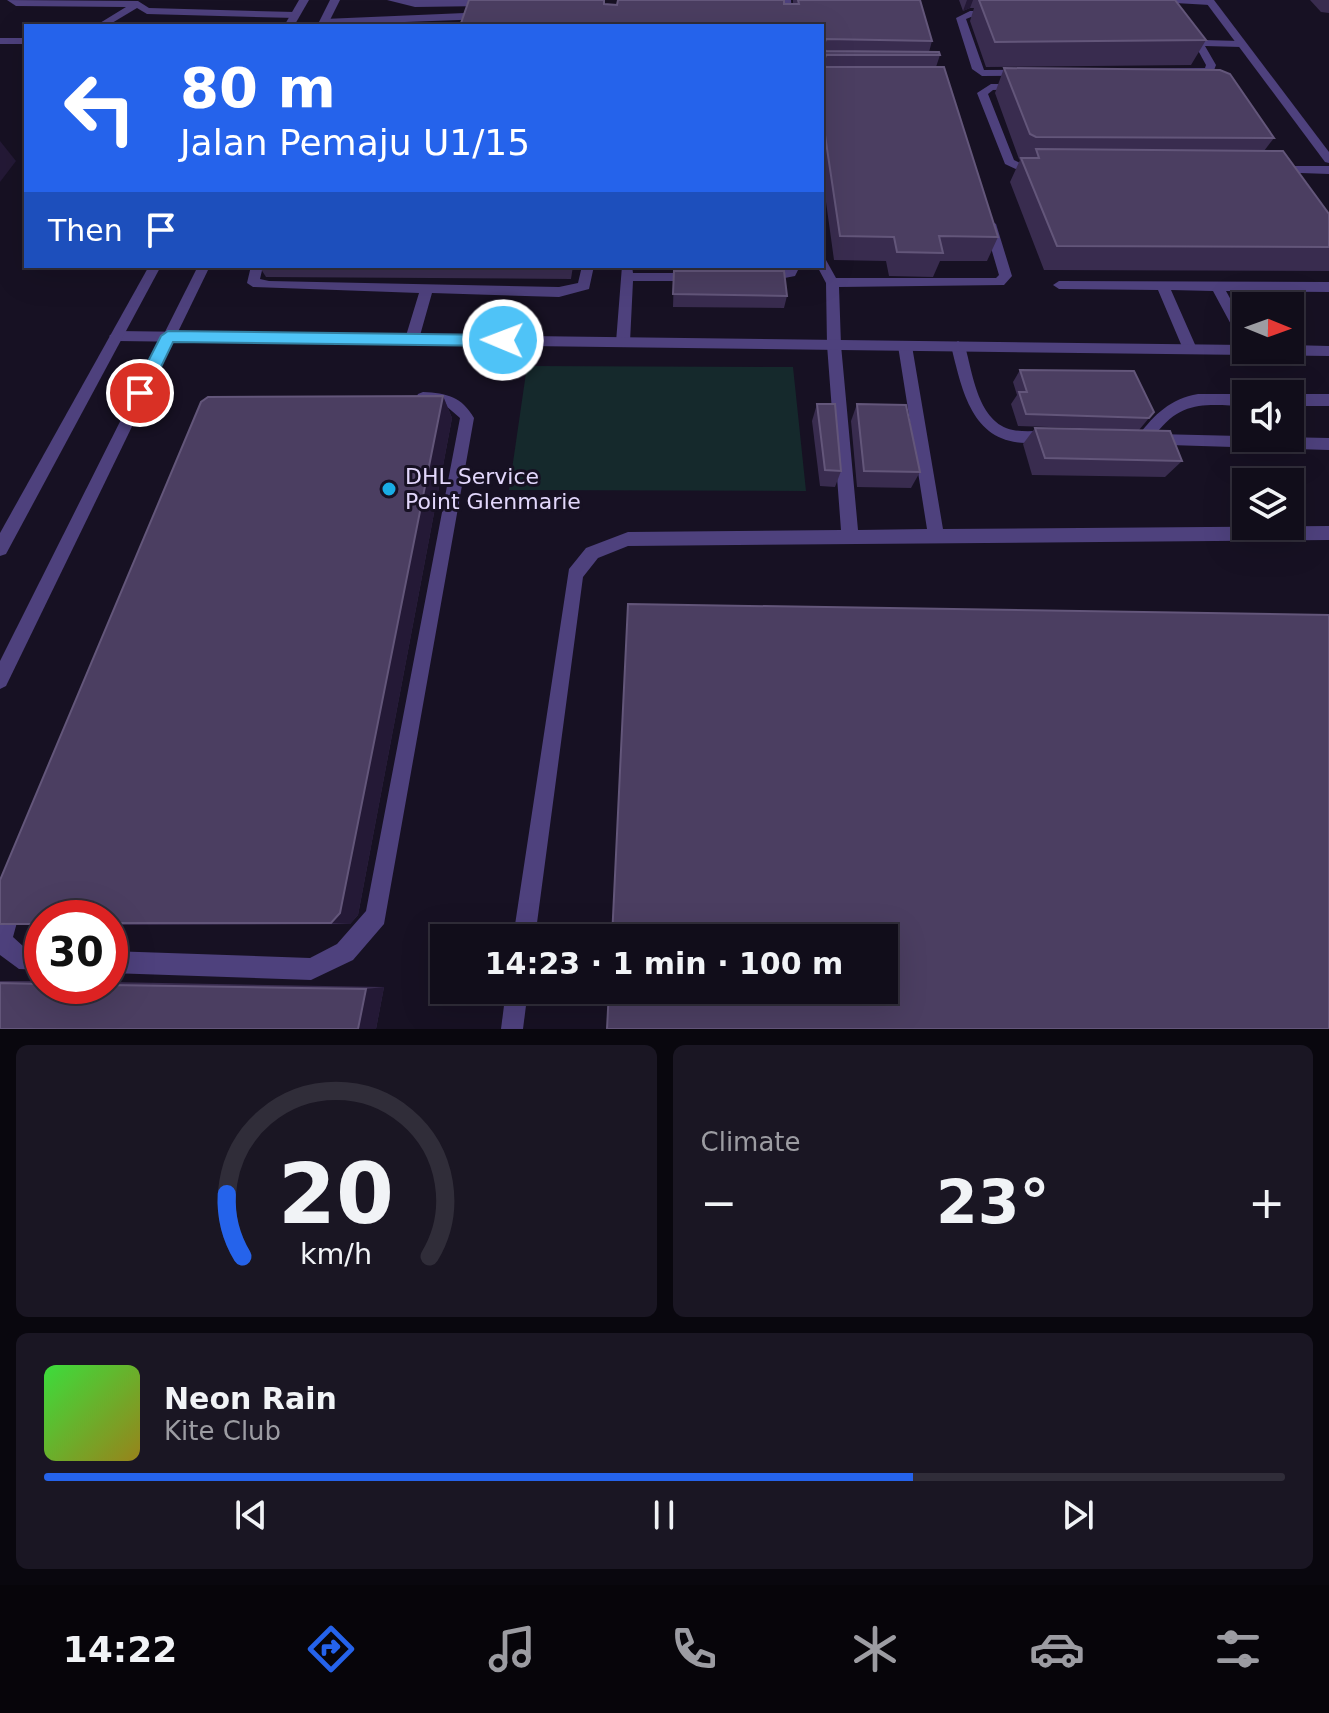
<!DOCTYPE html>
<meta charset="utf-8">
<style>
body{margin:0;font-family:"DejaVu Sans",sans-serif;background:#1a1623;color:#f1f3f6;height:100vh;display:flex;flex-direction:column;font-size:30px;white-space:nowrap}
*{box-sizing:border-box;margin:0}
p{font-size:26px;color:#9c9ca2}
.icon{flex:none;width:44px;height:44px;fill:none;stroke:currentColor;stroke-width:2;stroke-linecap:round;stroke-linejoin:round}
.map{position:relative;height:1029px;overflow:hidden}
.panel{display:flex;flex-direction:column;gap:16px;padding:16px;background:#09070e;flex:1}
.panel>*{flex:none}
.guide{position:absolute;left:24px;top:24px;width:800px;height:244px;border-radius:0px;box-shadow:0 8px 32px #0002,0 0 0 2px #302d39;background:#2563eb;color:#fff;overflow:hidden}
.needle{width:52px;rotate:91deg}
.buttons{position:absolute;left:1232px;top:292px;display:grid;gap:16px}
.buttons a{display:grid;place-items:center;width:72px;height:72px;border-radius:0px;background:#110d1a;box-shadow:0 8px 32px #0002,0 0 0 2px #302d39;font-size:40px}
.speed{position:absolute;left:24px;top:900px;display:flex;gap:16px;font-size:40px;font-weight:700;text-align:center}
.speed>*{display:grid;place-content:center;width:104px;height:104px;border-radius:50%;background:#110d1a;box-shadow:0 8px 32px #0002,0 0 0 2px #302d39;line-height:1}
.speed .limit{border:12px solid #d22;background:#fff;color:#111}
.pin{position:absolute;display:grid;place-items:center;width:68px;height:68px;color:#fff;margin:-34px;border:4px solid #fff;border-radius:50%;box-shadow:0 2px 8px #0007}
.me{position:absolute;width:88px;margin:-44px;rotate:271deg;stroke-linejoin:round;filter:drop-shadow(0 0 6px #0008)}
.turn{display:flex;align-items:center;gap:28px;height:168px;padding:0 24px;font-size:36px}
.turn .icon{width:104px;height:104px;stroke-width:2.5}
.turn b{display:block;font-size:56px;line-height:68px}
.then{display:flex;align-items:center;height:76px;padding:0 24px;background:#0003;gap:16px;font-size:30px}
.big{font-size:60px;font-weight:700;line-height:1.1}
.panel .widget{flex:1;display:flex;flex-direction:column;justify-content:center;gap:12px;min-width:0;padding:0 28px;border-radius:12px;background:#1a1623}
.panel .dial{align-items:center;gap:0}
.dial svg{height:208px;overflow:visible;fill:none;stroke:#302d39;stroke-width:7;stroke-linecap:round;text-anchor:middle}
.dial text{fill:#f1f3f6;stroke:none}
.song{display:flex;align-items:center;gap:24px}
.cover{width:96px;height:96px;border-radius:12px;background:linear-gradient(135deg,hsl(120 70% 55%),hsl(50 70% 35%))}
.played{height:8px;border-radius:4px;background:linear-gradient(90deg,#2563eb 70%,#302d39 70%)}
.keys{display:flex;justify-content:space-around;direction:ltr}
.heat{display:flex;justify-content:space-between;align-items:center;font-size:44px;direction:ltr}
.panel .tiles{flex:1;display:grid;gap:16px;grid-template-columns:1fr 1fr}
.widget:last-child{grid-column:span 2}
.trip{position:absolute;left:430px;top:924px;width:468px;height:80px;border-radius:0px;background:#110d1a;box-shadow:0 8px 32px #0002,0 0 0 2px #302d39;font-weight:700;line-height:80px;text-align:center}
.menu{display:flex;height:128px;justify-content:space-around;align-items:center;background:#07050a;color:#9c9ca2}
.menu .icon{width:56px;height:56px}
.menu .selected{color:#2563eb}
.menu b{font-size:36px;color:#f1f3f6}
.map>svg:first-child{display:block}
.green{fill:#15292c}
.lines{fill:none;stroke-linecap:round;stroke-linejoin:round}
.service{fill:#4e417d;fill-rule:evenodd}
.minor{fill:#4e417d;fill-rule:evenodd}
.tertiary{fill:#4e417d;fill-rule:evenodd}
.wall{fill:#392c4f}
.shaded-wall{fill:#241936}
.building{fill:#4b3e61;stroke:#63567a;stroke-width:2}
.route{fill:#4fc3f7;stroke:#337fa1;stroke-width:2}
.poi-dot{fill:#19ace5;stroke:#171123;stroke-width:3}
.labels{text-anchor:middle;stroke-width:6;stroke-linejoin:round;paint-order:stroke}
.poi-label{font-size:22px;fill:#e2d7fb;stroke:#171123;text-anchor:start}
</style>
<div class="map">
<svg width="1329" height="1029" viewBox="0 0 1329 1029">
<rect width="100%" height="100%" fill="#171123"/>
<polygon class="green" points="527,366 793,367 806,491 509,490"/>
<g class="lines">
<g class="service">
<polygon points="7,0 138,1 149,8 295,12 300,15 295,18 147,14 137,8 107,26 95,26 126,7 16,6"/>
<polygon points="387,0 486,0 491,3 486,6 415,7"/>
<polygon points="781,0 791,0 793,26 783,26"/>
<polygon points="1170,0 1213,0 1215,2 1210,5 1175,3"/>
<path d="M 1159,10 L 1180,18 L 1202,40 L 1241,41 L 1246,44 L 1241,47 L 1205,46 L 1216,65 L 1213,73 L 1209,74 L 982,76 L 972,69 L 956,18 L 970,11 ZM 1159,16 C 1184,23 1195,44 1206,65 L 1205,68 L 984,70 L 966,19 L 971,17 Z"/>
<polygon points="465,13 486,13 491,16 486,19 324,25 319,22 324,19"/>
<rect x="0" y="38" width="26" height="6"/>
<path d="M 1017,84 L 1022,87 L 1021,89 L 993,90 L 988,94 L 1014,160 L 1024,165 L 1041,166 L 1043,168 C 1031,176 1017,170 1005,164 L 977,93 L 991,84 Z"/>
<polygon points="1276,166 1329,166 1329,174 1272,172 1272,168"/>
<polygon points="990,220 996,224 1012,276 1004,285 839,287 841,345 858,530 927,529 898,346 905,341 912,346 943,529 1329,526 1329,540 628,546 598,558 583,577 535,938 513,938 569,569 586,548 628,532 841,530 827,345 826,283 817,266 822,266 822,259 826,260 836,278 996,278 999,275 984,224"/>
<polygon points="251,266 263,266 260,279 269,281 559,287 578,283 582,266 594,266 589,289 559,297 432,293 419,339 412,344 405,339 419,293 253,287 247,283"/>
<polygon points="622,266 632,266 633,273 693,273 699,277 693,281 633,281 630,342 623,347 616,342"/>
<polygon points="788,266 800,266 795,276 764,282 758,278 759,275 786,269"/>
<polygon points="1059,281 1329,282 1329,292 1226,291 1246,327 1246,344 1241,343 1213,291 1171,290 1197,349 1190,354 1183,349 1158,290 1059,289 1053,285"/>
<path d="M 958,341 L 965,346 C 973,374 978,423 1013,430 C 1028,433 1043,429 1057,433 L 1059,437 L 1057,441 C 1047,444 1036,443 1026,443 C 971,442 962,389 951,346 Z"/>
<path d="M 423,392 C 447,393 462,397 474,418 L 384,924 L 353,960 L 311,980 L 110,973 L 110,951 L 310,958 L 337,944 L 366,911 L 460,418 L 445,405 L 418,402 L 416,398 L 418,394 Z"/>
<path d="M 1198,394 L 1246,394 L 1246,406 C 1207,405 1182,399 1156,434 L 1329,438 L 1329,450 L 1138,444 L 1135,440 L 1138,436 C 1155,414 1170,399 1198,394 Z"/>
<rect x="1290" y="394" width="39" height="12"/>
<polygon points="11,893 18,897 22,904 13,937 24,947 42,948 42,970 19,969 0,955 0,906 4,897"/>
<polygon points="506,990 528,990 523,1029 501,1029"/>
</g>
<g class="minor">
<polygon points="1204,0 1214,0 1329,152 1329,163 1325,162"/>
<polygon points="116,331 1246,345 1246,350 1290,350 1290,345 1329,346 1329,356 116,341 109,336"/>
</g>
<g class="tertiary">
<polygon points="299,0 309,0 294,26 284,26"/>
<polygon points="330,0 340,0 327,26 317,26"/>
<polygon points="149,266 161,266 6,554 0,556 0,533"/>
<polygon points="198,266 210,266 6,686 0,689 0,661"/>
</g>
</g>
<g class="wall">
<polygon points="793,0 920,0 932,41 929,52 940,55 936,67 998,237 987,261 940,261 933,277 889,276 886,261 834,260 822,173 822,26 604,4 793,4"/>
<polygon points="959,0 1175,0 1206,40 1191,65 986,67 970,21 974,8 970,8 963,11"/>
<polygon points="1310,0 1329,0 1329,13 1321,12"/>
<polygon points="1004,68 1274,138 1264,151 1329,214 1329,271 1044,270 1010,182 1020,160 1019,159 995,93"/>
<polygon points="259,266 573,266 571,279 266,277"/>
<polygon points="674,266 781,266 780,269 674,270"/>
<polygon points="674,271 787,296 784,308 673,307"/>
<polygon points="1020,370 1154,412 1139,430 1018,426 1011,404 1017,395 1013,382"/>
<polygon points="443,396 452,418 358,915 350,924 110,925 110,918 42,918 42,925 0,925 0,880"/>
<polygon points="817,404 841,471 835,487 820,486 812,421"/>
<polygon points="857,404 920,472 911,488 857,487 851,421"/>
<polygon points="1035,428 1182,461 1165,477 1032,475 1023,444"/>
<polygon points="0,981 42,981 42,986 110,986 110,982 384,987 376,1029 0,1029"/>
</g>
<g class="shaded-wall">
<polygon points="967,0 973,0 970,8 963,11"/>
<polygon points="0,141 16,161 0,182"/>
<polygon points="443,396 452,418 358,915 350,924 331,923"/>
<polygon points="384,987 376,1029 358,1029 366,989"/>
</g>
<g class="building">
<polygon points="469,0 604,0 604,4 617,5 618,0 784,0 784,4 799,4 798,0 920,0 932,41 826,39 823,48 826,51 939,52 940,55 826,55 823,64 826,67 944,67 998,237 939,236 943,253 897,252 894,237 840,236 822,115 822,26 460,26"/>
<polygon points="979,0 1175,0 1206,40 995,42"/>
<polygon points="1004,68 1220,70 1230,74 1274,138 1036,137 1030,134"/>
<polygon points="1036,149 1283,151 1329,214 1329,247 1057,246 1021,158 1039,158"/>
<polygon points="674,271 784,271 787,296 673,294"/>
<polygon points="1020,370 1134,371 1154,412 1149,418 1026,414 1019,392 1027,392"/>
<polygon points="443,396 340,913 331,923 110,923 110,918 42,918 42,924 0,924 0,880 201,402 208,397"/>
<polygon points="817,404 835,404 841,471 825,470"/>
<polygon points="857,404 906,405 920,472 864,471"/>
<polygon points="1035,428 1170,431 1182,461 1045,458"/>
<polygon points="628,604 1329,615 1329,1029 607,1029 609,990 884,990 884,938 612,938"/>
<polygon points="0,983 42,984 42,986 110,985 366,989 358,1029 0,1029"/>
</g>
<polygon class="route" points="168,331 503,335 510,340 503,346 173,342 146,398 135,398 132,393 161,336"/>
<circle class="poi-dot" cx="389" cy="489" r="8"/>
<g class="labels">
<g class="poi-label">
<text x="405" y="484">DHL Service<tspan x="405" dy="25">Point Glenmarie</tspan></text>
</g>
</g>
</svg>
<div class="buttons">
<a><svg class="needle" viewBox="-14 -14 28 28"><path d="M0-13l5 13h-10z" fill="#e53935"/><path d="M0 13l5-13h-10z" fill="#9c9ca2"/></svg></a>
<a><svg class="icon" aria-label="sound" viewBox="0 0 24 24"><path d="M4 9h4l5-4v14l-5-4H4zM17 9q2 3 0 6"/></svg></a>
<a><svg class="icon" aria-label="layers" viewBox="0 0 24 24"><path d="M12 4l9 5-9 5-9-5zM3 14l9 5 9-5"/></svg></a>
</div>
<div class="speed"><div class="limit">30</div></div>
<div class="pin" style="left:140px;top:393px;background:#d93025"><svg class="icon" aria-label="arrive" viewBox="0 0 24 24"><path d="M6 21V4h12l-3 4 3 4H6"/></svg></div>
<svg class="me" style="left:503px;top:340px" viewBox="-20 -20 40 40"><circle r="17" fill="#4fc3f7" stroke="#fff" stroke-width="3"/><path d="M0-11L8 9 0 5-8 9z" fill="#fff"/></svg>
<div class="trip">14:23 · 1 min · 100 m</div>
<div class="guide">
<div class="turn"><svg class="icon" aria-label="left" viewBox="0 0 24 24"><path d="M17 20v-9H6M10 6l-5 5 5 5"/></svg><div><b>80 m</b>Jalan Pemaju U1/15</div></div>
<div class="then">Then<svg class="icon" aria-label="arrive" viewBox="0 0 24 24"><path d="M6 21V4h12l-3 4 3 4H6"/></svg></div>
</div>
</div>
<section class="panel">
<div class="tiles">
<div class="widget dial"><svg viewBox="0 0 100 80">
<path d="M14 69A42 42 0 1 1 86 69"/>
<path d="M14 69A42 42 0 0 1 8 45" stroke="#2563eb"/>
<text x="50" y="56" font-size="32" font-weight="700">20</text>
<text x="50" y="72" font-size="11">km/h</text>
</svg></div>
<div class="widget"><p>Climate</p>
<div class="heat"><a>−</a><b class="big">23°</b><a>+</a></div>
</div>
<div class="widget">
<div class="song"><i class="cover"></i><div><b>Neon Rain</b><p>Kite Club</p></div></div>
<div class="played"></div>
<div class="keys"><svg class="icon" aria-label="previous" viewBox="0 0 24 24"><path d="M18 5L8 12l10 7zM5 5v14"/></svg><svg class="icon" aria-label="pause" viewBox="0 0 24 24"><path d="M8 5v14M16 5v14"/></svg><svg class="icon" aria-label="next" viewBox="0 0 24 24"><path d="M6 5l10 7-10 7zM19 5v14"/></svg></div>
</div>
</div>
</section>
<nav class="menu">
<b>14:22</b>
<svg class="icon selected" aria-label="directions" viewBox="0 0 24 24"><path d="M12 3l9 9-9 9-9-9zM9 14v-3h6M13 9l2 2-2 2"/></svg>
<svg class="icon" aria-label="music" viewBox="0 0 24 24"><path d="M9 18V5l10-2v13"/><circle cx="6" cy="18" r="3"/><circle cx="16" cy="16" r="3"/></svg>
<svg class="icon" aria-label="phone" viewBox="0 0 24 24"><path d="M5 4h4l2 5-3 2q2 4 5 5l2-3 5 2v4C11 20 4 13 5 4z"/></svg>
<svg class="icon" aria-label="climate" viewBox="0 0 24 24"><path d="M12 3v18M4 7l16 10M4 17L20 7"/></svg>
<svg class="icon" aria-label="car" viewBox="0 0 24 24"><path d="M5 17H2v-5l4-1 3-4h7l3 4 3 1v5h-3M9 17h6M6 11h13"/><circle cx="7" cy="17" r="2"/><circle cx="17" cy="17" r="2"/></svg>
<svg class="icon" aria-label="filters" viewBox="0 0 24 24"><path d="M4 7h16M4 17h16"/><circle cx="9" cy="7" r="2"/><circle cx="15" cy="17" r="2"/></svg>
</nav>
